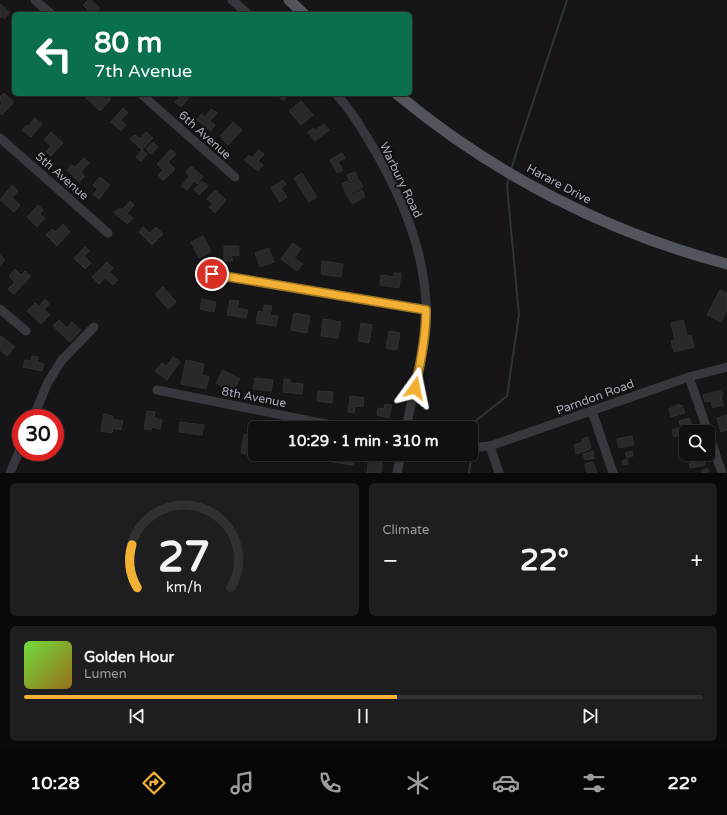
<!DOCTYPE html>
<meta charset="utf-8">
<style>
body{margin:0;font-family:"Varela Round",sans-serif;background:#1e1e20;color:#f1f3f6;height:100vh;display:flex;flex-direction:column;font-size:15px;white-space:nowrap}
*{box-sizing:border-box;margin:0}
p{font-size:13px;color:#9c9d9f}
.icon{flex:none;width:22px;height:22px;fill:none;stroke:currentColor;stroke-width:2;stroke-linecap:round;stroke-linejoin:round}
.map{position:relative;height:473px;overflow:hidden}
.sheet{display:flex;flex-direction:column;gap:10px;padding:10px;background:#09090a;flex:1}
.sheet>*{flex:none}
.guide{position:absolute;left:12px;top:12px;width:400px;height:84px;border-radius:6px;box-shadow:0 1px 3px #0004,0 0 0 1px #303032;background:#0b6e4f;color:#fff;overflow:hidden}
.fabs{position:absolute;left:679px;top:425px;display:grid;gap:8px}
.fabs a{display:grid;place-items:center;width:36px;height:36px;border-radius:6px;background:#101012;box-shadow:0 1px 3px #0004,0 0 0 1px #303032;font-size:20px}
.speed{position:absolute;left:12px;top:409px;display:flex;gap:8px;font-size:20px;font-weight:700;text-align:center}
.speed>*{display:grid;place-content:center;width:52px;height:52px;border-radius:50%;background:#101012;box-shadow:0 1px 3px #0004,0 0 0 1px #303032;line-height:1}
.speed .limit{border:6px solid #d22;background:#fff;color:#111}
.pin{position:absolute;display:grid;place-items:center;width:34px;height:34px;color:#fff;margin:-17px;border:2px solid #fff;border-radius:50%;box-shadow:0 1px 4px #0007}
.me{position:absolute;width:44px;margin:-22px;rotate:12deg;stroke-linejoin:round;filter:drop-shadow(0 0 3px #0008)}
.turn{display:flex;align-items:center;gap:14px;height:84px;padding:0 16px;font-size:18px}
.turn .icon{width:52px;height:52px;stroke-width:2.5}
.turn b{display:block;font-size:28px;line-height:34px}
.big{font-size:30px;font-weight:700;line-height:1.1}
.sheet .tile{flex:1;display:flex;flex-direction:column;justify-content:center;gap:6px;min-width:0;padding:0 14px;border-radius:6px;background:#1e1e20}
.sheet .dial{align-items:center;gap:0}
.dial svg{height:104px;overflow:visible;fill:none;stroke:#303032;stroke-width:7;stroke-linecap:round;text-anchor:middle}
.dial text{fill:#f1f3f6;stroke:none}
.song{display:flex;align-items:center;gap:12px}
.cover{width:48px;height:48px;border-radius:6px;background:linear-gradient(135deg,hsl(100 70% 55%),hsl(40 70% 35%))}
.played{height:4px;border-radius:2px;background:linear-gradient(90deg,#f2b134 55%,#303032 55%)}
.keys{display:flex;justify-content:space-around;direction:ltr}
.heat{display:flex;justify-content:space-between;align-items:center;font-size:22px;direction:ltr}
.sheet .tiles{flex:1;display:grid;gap:10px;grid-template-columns:1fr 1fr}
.tile:last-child{grid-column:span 2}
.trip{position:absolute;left:248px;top:421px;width:230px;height:40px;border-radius:6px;background:#101012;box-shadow:0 1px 3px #0004,0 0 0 1px #303032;font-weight:700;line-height:40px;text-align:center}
.tab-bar{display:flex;height:64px;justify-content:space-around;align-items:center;background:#060607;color:#9c9d9f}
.tab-bar .icon{width:28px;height:28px}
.tab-bar .selected{color:#f2b134}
.tab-bar b{font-size:18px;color:#f1f3f6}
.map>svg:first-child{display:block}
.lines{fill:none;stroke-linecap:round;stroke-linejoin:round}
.stream{stroke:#2c353c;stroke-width:2}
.building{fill:#29292c;stroke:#303034}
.minor{stroke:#37383d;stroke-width:9}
.major{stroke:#53555c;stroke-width:11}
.route-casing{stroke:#9d7322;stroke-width:10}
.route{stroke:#f2b134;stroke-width:7}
.labels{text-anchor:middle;stroke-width:4;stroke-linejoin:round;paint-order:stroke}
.street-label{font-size:12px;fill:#a8adb8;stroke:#111113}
</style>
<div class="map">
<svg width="727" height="473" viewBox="0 0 727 473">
<rect width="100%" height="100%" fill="#161618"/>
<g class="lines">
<g class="stream">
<polyline points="511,170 519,144 567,0"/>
<polyline points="473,444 473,423 507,396 519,315 507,186 509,178"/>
<polyline points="469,473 472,451"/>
</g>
</g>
<g class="building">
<polygon points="88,0 91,0 100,8 95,14 84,14 88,10 83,5"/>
<polygon points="0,4 10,12 4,19 1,16 0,18"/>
<polygon points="4,93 14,102 2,115 0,113 0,106 2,103 0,101 0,97"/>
<polygon points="86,94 106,94 111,99 100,111 84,96"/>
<polygon points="177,94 192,94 181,107 175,102 180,96"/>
<polygon points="280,94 289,94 284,101 278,96"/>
<polygon points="301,101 313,115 301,125 289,111"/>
<polygon points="123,108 128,113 121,120 126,125 121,131 111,122"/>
<polygon points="211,109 217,113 210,121 215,125 211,131 197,120 201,114 205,117"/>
<polygon points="35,118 42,124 31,137 22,130 27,125 28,126"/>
<polygon points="233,122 242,130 228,145 220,136"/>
<polygon points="324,124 329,130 315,141 308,132 314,128 316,130"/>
<polygon points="51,132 63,143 51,156 46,152 51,146 44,140"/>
<polygon points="146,132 153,138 142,150 130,139 135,135 140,139"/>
<polygon points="153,142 158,147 151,154 146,149"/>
<polygon points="171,149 176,154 168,162 175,169 163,181 158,175 163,170 157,164"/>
<polygon points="142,150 147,154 141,161 136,157"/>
<polygon points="259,150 264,154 258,161 263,165 258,171 244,160 249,155 252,158"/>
<polygon points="342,153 345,158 338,162 343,170 337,173 330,160"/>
<polygon points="84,158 89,163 81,172 85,176 79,182 67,170 72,165 75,167"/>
<polygon points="191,166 203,177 197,184 194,181 187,190 181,186 190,176 186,172"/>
<polygon points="355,172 358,179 350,182 347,175"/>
<polygon points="302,173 317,197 309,202 294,178"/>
<polygon points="100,177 110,185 99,199 93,194 98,189 93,185"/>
<polygon points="283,180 286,184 281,188 287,197 280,202 271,188"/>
<polygon points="359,180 363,187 347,196 342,184 347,181 350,184"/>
<polygon points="202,181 208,186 199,195 194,190"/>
<polygon points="12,185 18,191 12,198 20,205 14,212 0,200"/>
<polygon points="215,190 226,200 215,213 209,207 213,204 207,199"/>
<polygon points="362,190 365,197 352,204 348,197"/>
<polygon points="130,201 134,205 127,213 133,218 127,224 114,212 120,208 122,210"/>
<polygon points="38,205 43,210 40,214 45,218 37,227 27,217"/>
<polygon points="63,224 70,232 57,246 46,235 52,229 55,232"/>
<polygon points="143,227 150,233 156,227 163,234 152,245 139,232"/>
<polygon points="203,236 211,252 199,258 191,242"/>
<polygon points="293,243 301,249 294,258 303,264 297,271 281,259"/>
<polygon points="224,246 239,246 239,256 231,255 233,261 224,261"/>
<polygon points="85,247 89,251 84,256 91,263 85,269 74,258"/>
<polygon points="269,248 274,262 260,267 255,253"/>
<polygon points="0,255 5,260 0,265"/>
<polygon points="322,261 343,264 341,277 321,274"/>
<polygon points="107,262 113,268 110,272 118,280 113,285 105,278 99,284 92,277"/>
<polygon points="15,269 21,275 25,271 31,276 14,294 8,289 15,282 9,276"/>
<polygon points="394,273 401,273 399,288 380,285 381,275 394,277"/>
<polygon points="163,287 176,302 168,309 155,294"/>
<polygon points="720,290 727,293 727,310 721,322 707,315"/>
<polygon points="45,299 49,304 44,310 50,315 41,324 27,311 35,303 39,306"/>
<polygon points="202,299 216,302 214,312 200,309"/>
<polygon points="230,300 239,301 237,308 248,310 246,318 227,315"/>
<polygon points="264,305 272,306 270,315 278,316 276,326 256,323 258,311 263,312"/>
<polygon points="294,313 310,316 307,333 291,330"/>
<polygon points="323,319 341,322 338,338 321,336"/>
<polygon points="59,320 67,328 72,322 81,330 70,342 53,326"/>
<polygon points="683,320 687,336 691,335 694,347 674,352 671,341 675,340 671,323"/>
<polygon points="361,323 372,325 369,343 358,341"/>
<polygon points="389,331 400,333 397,350 386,348"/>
<polygon points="1,336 15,347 7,356 0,350 0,338"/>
<polygon points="32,356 38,357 37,362 44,364 42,371 23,367 25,360 31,361"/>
<polygon points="173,357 180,362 167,380 155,371 162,363 166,366"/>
<polygon points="186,360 204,364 202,375 209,377 206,389 181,384"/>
<polygon points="223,370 240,379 232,392 216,383"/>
<polygon points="255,378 273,380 271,391 253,389"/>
<polygon points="284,379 290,379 290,383 303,384 302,394 283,392"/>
<polygon points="721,390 723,394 721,395 723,405 713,408 711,401 705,402 703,395"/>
<polygon points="318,391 333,392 332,403 317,401"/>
<polygon points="350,396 364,398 363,407 355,406 354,413 348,412"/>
<polygon points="385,404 392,405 389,418 377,415 378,408 384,409"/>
<polygon points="679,404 679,406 682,405 685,413 671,417 669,409"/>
<polygon points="147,411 155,412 154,418 162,420 160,429 152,427 151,430 144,429"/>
<polygon points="104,414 113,416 112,419 123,421 121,430 113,428 112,433 101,431"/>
<polygon points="727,415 727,430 721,432 717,418"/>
<polygon points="689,418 692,426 687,428 685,423 680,425 679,421"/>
<polygon points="180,422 204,425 202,435 179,432"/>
<polygon points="678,428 681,434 674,437 672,430"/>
<polygon points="686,433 686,442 681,444 678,435"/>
<polygon points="244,434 255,436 254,442 255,443 255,454 265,454 265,457 241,453"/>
<polygon points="632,436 634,445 619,448 617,439"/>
<polygon points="588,437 591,449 576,454 574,445 583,442 582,439"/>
<polygon points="593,451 594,458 585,460 583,454"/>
<polygon points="632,451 633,456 627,458 625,453"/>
<polygon points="272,454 279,454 278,458 272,457"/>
<polygon points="305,454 326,454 325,460 305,458"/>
<polygon points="334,454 355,456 353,465 332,462"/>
<polygon points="369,454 383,454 381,473 367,473"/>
<polygon points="703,455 705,465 690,468 689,463 693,462 692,457"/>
<polygon points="627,459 628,464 623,465 622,461"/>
<polygon points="593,462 597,473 587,473 585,464"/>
<polygon points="707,468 709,472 702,473 701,471"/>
</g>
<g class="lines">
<g class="minor">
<polyline points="35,0 51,14"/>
<polyline points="232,0 248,14"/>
<polyline points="141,94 235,177"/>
<path d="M 336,94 C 351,110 362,129 374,149 C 406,205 430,264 426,330 C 425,344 421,358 418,372 C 414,390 410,409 406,428"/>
<polyline points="0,138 108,233"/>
<polyline points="212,274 426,310"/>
<polyline points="0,309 26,331"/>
<polyline points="689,377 708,432"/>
<polyline points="157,390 346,428"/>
<polyline points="592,411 613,473"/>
<polyline points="33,418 48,382 62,360 94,327"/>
<polyline points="708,432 722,473"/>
<polyline points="490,446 499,473"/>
<polyline points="471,448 490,446 689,377 727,367"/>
<polyline points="10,473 21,447"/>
<polyline points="397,473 401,454"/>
</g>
<g class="major">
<polyline points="289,0 304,14"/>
<path d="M 397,94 C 493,174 606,232 727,264"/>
</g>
</g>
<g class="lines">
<g class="route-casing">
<path id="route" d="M 212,274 L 426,310 C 426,337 421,362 415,388"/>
</g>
<use href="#route" class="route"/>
</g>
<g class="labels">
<g class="street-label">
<text transform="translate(205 135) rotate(42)" y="4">6th Avenue</text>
<text transform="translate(62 176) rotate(41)" y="4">5th Avenue</text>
<text transform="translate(401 180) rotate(64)" y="4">Warbury Road</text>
<text transform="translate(559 184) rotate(28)" y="4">Harare Drive</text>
<text transform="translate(254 397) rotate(11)" y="4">8th Avenue</text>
<text transform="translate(595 397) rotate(-20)" y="4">Parndon Road</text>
</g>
</g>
</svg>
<div class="fabs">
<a><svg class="icon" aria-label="search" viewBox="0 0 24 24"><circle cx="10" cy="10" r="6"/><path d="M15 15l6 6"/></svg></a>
</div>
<div class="speed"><div class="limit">30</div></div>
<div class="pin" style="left:212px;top:274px;background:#d93025"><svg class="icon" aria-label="arrive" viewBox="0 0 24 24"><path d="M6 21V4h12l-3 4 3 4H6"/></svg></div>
<svg class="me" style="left:415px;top:388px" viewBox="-20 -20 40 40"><path d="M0-17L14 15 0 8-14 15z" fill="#f2b134" stroke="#fff" stroke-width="4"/></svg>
<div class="trip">10:29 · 1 min · 310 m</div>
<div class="guide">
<div class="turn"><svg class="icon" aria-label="left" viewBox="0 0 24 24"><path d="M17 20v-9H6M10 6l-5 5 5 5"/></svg><div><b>80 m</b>7th Avenue</div></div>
</div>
</div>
<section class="sheet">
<div class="tiles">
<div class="tile dial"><svg viewBox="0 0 100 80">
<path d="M14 69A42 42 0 1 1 86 69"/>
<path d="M14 69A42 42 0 0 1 10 36" stroke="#f2b134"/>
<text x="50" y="56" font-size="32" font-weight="700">27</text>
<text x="50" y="72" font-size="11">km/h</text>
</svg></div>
<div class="tile"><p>Climate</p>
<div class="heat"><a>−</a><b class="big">22°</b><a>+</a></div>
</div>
<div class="tile">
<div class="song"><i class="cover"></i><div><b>Golden Hour</b><p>Lumen</p></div></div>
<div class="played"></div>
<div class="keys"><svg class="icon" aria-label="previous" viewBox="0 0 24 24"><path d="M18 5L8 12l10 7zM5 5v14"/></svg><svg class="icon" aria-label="pause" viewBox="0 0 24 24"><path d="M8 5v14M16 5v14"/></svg><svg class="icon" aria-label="next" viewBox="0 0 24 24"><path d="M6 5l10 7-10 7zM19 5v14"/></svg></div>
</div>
</div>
</section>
<nav class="tab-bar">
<b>10:28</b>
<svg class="icon selected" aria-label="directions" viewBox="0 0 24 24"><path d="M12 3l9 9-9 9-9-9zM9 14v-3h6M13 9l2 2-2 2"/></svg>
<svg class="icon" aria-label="music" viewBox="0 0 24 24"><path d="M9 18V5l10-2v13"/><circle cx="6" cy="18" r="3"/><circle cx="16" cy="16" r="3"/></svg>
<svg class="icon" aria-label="phone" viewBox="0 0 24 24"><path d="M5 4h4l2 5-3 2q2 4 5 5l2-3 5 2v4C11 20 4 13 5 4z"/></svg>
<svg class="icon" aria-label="climate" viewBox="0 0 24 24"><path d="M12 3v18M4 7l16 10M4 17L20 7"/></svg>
<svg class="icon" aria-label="car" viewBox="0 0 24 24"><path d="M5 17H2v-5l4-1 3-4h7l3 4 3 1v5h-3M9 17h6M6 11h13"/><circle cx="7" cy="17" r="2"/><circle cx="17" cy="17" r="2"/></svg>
<svg class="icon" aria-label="filters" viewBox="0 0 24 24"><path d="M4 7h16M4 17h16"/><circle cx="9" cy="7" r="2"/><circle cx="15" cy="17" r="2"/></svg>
<b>22°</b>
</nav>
